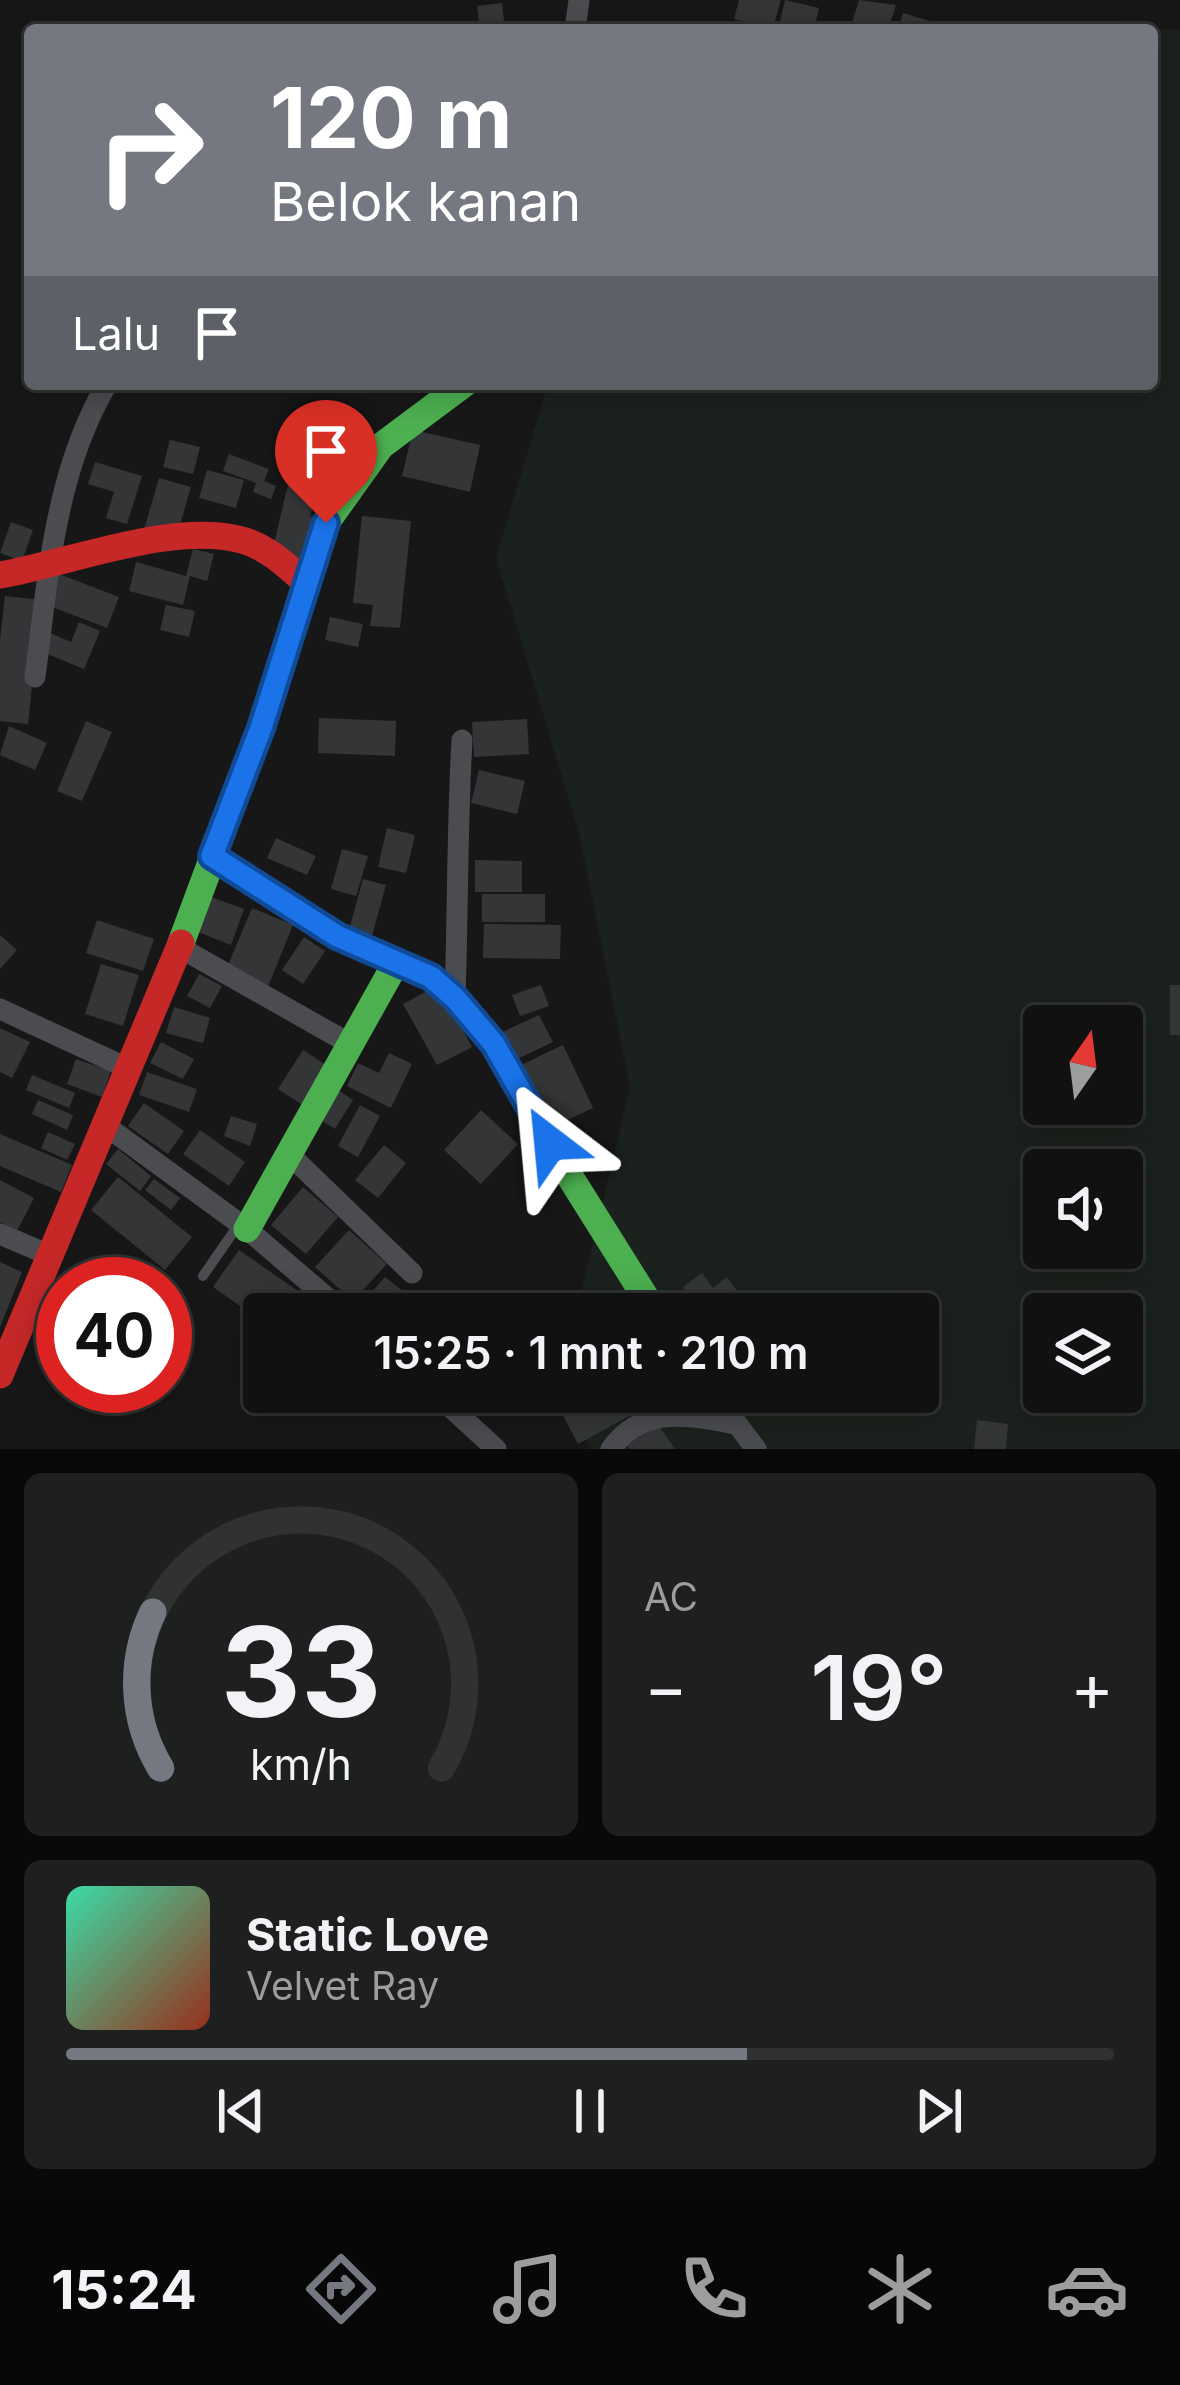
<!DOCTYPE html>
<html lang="id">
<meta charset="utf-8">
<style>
body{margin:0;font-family:Inter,sans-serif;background:#1e1f1f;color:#f1f3f6;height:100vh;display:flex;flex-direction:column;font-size:45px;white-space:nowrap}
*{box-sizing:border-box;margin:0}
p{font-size:39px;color:#9c9d9f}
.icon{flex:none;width:66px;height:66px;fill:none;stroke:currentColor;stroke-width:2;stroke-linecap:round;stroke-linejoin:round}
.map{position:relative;height:1449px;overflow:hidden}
.panel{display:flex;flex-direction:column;gap:24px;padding:24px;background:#090909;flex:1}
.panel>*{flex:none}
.banner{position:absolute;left:24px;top:24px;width:1134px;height:366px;border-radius:12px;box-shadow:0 6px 30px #0003,0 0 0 3px #303131;background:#757880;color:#fff;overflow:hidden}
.needle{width:78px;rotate:14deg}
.buttons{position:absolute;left:1023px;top:1005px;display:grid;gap:24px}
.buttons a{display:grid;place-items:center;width:120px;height:120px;border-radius:12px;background:#111;box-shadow:0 6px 30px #0003,0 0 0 3px #303131;font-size:60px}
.speed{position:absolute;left:36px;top:1257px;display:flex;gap:24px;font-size:60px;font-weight:700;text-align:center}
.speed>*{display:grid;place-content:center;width:156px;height:156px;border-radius:50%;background:#111;box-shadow:0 6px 30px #0003,0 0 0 3px #303131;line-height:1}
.speed .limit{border:18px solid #d22;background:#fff;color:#111}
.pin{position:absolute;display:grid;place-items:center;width:102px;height:102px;color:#fff;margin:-123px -51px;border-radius:50% 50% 50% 0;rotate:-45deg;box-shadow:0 0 12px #0007}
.pin .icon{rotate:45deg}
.me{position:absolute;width:132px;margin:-66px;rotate:331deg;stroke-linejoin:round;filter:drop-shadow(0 0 9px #0008)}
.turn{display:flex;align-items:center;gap:42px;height:252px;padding:0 48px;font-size:54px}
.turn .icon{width:156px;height:156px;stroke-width:2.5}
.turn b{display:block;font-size:84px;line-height:102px}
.then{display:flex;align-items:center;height:114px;padding:0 48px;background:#0003;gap:24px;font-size:45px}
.big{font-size:90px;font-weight:600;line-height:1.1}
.panel .card{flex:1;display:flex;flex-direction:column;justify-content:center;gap:18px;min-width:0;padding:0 42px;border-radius:18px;background:#1e1f1f}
.panel .dial{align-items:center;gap:0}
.dial svg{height:312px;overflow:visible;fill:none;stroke:#303131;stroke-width:7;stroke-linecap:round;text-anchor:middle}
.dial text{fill:#f1f3f6;stroke:none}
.song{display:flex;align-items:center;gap:36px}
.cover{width:144px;height:144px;border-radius:18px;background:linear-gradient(135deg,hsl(160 70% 55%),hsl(10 70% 35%))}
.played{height:12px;border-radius:6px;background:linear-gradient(90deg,#757880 65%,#303131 65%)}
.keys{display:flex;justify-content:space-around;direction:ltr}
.heat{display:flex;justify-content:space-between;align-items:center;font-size:66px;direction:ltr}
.panel .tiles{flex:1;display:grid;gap:24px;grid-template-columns:1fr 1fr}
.card:last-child{grid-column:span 2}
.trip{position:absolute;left:243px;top:1293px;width:696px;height:120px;border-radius:12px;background:#111;box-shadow:0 6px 30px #0003,0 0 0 3px #303131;font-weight:600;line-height:120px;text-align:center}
.menu{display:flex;height:192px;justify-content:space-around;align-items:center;background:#070707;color:#9c9d9f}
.menu .icon{width:84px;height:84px}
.menu .current{color:#757880}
.menu b{font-size:54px;color:#f1f3f6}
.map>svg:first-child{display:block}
.green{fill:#1b211c;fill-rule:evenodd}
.building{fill:#343537}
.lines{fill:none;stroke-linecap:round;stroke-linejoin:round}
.lane{stroke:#4b4c50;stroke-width:10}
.street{stroke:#4b4c50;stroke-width:21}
.fast{stroke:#4caf50;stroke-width:27}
.jam{stroke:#c62828;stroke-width:27}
.route-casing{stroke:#114b97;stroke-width:30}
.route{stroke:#1a73e8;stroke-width:21}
</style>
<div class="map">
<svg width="1180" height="1449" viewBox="0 0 1180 1449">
<rect width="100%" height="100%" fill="#171717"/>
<path class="green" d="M 1149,28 L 1180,30 L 1180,1449 L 589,1449 L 570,1392 L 918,1392 L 918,1314 L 576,1314 L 630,1088 L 579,833 L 496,558 L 548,384 L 1152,384 ZM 1044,1026 L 1122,1026 L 1122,1104 L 1044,1104 ZM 1044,1170 L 1122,1170 L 1122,1248 L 1044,1248 ZM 1044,1314 L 1122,1314 L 1122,1392 L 1044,1392 Z"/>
<g class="building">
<polygon points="739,0 781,0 772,30 734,19"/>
<polygon points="785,0 819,8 814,30 778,30"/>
<polygon points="859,0 896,5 888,30 851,26"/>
<polygon points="502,3 505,30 480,30 477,6"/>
<polygon points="903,13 956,29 956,30 898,30"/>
<polygon points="413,430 480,445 470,492 402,476"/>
<polygon points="170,440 200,447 193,474 163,467"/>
<polygon points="229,454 269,469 264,481 276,486 271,499 253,492 256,483 223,471"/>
<polygon points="95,462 142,476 127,524 106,518 114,492 88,484"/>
<polygon points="292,468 322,477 310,516 316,518 303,562 272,552"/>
<polygon points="207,470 244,480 236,508 199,498"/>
<polygon points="159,478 191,487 179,528 164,524 159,537 143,533"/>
<polygon points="362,516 411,521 400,628 370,626 373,605 353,603"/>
<polygon points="11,522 33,530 22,561 0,553"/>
<polygon points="193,549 214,554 207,581 190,576 183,605 129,591 136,562 186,576"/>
<polygon points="59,574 119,597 107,628 47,605"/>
<polygon points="5,596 41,600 28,724 0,721 0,640"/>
<polygon points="166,605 195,611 189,637 160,630"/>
<polygon points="330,617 363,624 358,647 325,640"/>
<polygon points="79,622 100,631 84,669 40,651 48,632 71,642"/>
<polygon points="319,718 396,721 395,756 318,753"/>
<polygon points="527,719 529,754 474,757 472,722"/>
<polygon points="86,721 112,732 82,801 57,791"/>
<polygon points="9,726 47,743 35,770 0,755"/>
<polygon points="479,770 525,781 517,814 471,803"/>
<polygon points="387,828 415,835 406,873 378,867"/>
<polygon points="276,838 316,856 307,875 267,858"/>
<polygon points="342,849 368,856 356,896 331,889"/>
<polygon points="475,860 522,861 522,892 475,892"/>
<polygon points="363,879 386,885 372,936 349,930"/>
<rect x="482" y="894" width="63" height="28"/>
<polygon points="211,897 244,909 231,945 198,932"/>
<polygon points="252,908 293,925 267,989 225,972"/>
<polygon points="97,920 154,939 143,971 86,953"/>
<polygon points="484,924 561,925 560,959 483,958"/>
<polygon points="0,935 17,950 0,969"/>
<polygon points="304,937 325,951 303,984 282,970"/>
<polygon points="101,964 139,975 123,1026 85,1014"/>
<polygon points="199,974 222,986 210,1008 187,996"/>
<polygon points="438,985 472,1047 437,1065 403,1004"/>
<polygon points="541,985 549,1006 520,1016 512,995"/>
<rect x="1170" y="985" width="10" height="50"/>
<polygon points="174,1007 210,1018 203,1043 166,1033"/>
<polygon points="539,1015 553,1042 511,1062 498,1034"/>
<polygon points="0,1028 30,1042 12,1078 0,1072"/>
<polygon points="161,1042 194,1059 183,1079 150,1063"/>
<polygon points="563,1045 593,1108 551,1128 521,1065"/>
<polygon points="303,1050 329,1067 304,1106 278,1089"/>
<polygon points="389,1053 412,1064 391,1108 347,1086 358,1063 379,1073"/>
<polygon points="76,1059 111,1071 102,1097 67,1084"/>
<polygon points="147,1072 197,1089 189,1112 139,1095"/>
<polygon points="32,1075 75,1093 69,1108 26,1090"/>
<polygon points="335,1088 353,1100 335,1129 316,1117"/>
<polygon points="38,1100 73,1115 67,1130 32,1114"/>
<polygon points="144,1103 184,1131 168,1154 128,1126"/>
<polygon points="360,1105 380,1116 358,1157 338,1146"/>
<polygon points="481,1110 518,1144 481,1184 444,1150"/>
<polygon points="231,1116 257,1124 250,1146 224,1136"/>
<polygon points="200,1130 245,1162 229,1186 183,1154"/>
<polygon points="48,1132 75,1144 67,1160 41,1148"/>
<polygon points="0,1134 72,1165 61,1192 0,1166"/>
<polygon points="384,1145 406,1163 378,1198 355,1180"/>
<polygon points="118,1149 151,1176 140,1191 106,1164"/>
<polygon points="118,1177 192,1237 165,1270 91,1210"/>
<polygon points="154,1179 180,1198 171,1210 145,1190"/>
<polygon points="0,1180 34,1198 17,1231 0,1222"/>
<polygon points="303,1187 338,1217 306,1254 271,1225"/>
<polygon points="349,1230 387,1264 353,1301 315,1267"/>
<polygon points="239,1250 331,1314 264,1314 264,1323 213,1287"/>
<polygon points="0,1262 22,1272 0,1327"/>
<polygon points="702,1273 713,1288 727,1277 753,1314 702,1314 683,1287"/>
<polygon points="385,1277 403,1291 383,1314 363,1314 357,1309"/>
<polygon points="768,1295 780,1314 757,1314 751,1306"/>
<polygon points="59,1297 63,1299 63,1329 45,1319"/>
<polygon points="405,1298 419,1312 390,1314"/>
<polygon points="584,1392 635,1392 644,1408 578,1444 558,1406"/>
<polygon points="977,1420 1008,1424 1006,1449 974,1449"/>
<polygon points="657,1423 675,1449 629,1449 626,1444"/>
</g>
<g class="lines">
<polyline class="lane" points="203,1276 239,1224"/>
<g class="street">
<polyline points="575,30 579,0"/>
<path d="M 35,677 C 48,578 55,471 107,384"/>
<polyline points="179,947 352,1045"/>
<path d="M 455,998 C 458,912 457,826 462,740"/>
<polyline points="0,1009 127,1068"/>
<polyline points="106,1126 247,1229 346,1314"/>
<polyline points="291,1156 412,1273"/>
<polyline points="0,1234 49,1255"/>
<polyline points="434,1392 496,1449"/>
<polyline points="713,1392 756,1449"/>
<path d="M 611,1449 C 641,1406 690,1414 735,1424"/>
</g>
<g class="fast">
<polyline points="212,856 337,936 431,978 455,998 494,1044 567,1172 656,1314"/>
<polyline points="181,943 261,728 326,523 381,446 464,384"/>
<polyline points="247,1229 397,961"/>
</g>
<g class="jam">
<path d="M 0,575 C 70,563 173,521 242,540 C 267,547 287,566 305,582"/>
<polyline points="0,1375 181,943"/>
</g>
</g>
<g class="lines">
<g class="route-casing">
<polyline id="route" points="326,523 261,728 212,856 337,936 431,977 455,998 494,1044 550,1143"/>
</g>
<use href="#route" class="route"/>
</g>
</svg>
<div class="buttons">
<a><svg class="needle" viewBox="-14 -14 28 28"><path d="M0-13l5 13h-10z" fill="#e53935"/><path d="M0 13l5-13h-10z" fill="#9c9d9f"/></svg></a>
<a><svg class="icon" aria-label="sound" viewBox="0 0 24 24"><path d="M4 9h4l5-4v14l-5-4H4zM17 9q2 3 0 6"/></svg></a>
<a><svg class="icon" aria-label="layers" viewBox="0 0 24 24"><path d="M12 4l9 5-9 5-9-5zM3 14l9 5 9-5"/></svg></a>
</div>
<div class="speed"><div class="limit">40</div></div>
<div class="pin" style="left:326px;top:523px;background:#d93025"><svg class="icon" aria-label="arrive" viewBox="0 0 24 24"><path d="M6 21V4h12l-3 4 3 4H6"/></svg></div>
<svg class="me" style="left:550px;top:1143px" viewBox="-20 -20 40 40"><path d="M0-17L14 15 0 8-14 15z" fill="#1a73e8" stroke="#fff" stroke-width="4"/></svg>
<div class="trip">15:25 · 1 mnt · 210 m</div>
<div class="banner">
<div class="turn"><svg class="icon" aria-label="right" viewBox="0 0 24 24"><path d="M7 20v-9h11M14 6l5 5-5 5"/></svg><div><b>120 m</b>Belok kanan</div></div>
<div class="then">Lalu<svg class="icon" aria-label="arrive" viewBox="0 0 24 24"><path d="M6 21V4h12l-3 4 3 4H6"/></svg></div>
</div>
</div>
<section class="panel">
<div class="tiles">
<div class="card dial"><svg viewBox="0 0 100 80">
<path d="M14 69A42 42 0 1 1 86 69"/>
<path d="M14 69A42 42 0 0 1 12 29" stroke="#757880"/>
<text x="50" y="56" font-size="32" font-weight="700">33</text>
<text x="50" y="72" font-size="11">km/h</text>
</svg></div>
<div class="card"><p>AC</p>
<div class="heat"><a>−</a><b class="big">19°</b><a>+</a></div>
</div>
<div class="card">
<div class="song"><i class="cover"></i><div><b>Static Love</b><p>Velvet Ray</p></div></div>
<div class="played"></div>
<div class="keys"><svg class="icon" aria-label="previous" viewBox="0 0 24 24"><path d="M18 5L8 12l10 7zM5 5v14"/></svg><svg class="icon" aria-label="pause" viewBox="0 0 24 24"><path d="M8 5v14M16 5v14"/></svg><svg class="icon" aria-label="next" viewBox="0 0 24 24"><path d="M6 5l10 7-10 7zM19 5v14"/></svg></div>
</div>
</div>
</section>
<nav class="menu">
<b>15:24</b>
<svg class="icon current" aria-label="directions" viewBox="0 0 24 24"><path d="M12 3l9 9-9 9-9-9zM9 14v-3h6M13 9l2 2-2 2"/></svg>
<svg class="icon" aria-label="music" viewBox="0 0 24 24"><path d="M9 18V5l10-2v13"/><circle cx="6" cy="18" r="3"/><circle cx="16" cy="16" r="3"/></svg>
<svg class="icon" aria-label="phone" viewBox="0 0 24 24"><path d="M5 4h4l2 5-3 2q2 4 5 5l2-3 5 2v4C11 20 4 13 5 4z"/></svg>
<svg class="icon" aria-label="climate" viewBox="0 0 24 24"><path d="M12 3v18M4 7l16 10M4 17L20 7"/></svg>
<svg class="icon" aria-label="car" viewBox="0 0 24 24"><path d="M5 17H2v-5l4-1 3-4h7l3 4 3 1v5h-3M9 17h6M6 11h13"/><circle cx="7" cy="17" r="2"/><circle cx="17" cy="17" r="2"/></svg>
</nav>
